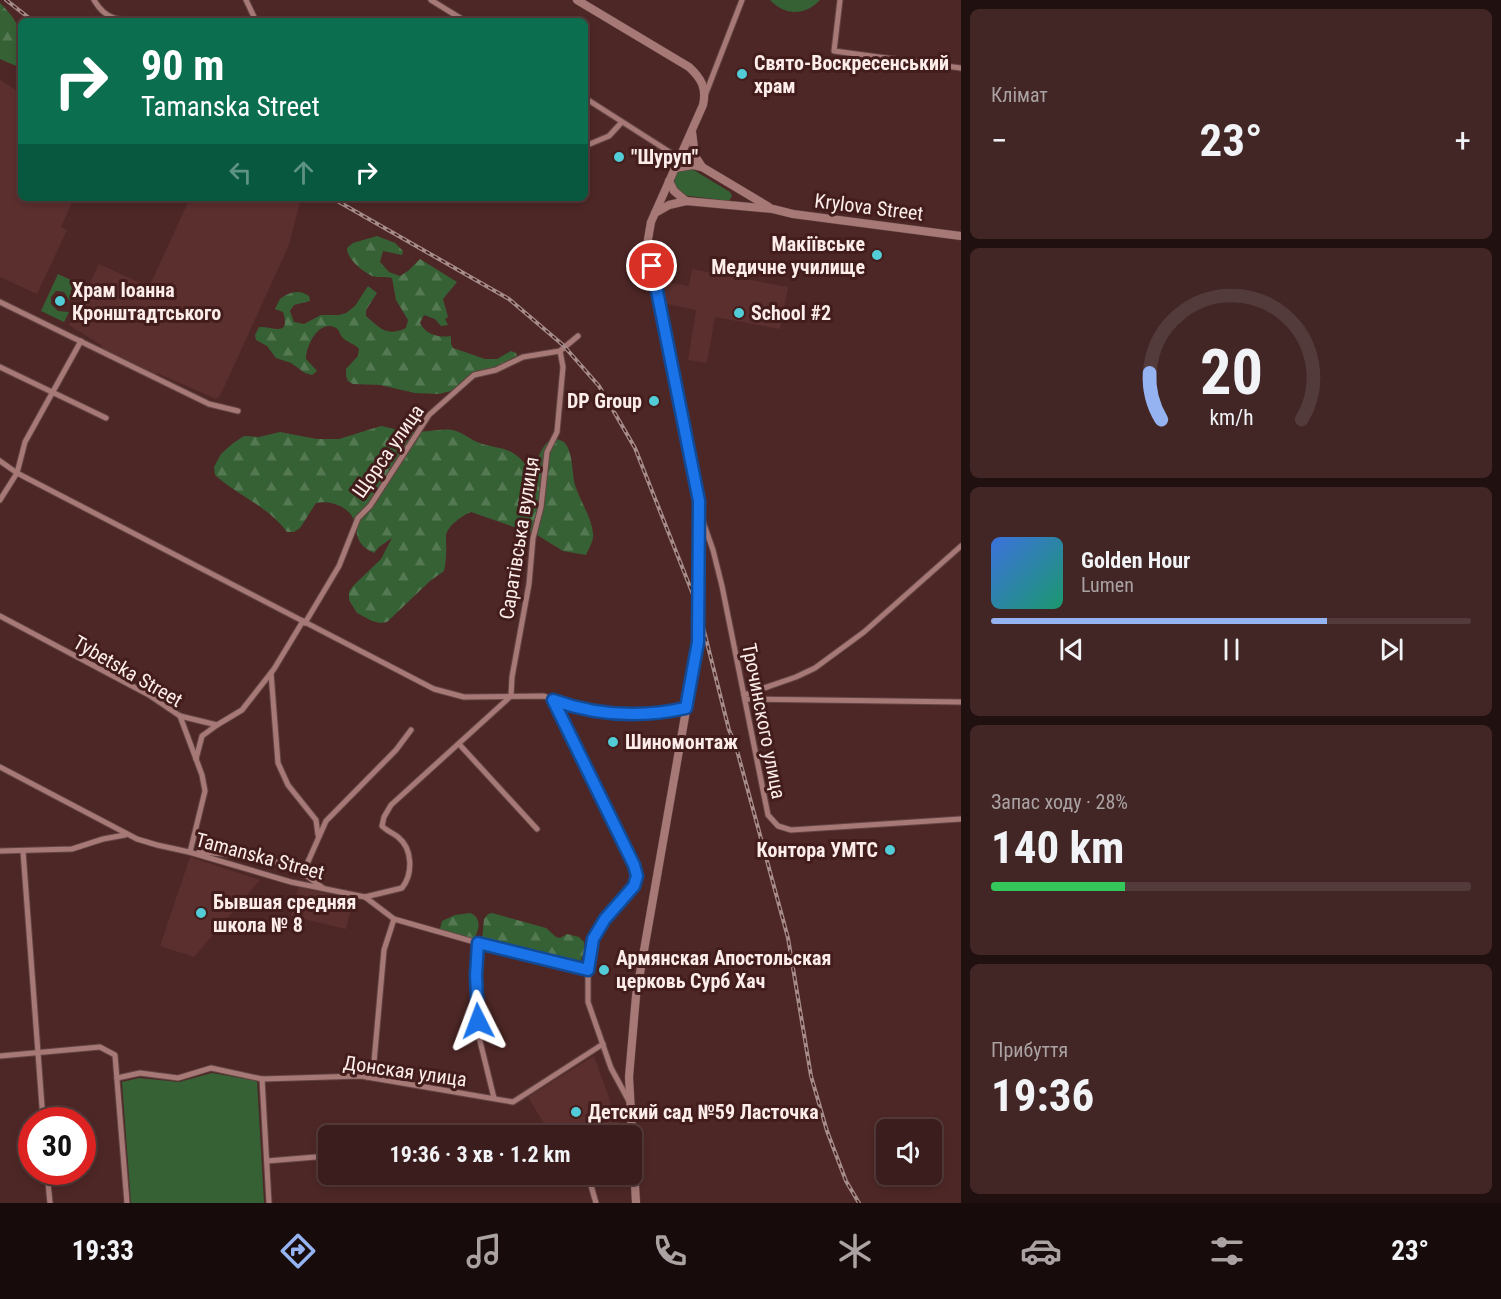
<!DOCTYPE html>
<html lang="uk">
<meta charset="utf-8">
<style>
body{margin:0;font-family:"Roboto Condensed",sans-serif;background:#412625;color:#f1f3f6;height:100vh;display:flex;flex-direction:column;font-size:22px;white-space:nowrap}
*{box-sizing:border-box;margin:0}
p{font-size:20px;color:#aba2a3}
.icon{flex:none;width:33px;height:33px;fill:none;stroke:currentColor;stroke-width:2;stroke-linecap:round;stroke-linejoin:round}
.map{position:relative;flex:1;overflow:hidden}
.sheet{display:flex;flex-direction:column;gap:9px;padding:9px;background:#20100f;width:540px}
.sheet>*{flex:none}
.top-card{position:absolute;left:18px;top:18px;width:570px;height:183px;border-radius:9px;box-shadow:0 3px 9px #0003,0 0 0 2px #543b3b;background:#0b6e4f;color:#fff;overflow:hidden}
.fabs{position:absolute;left:876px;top:1119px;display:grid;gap:12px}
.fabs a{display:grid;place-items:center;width:66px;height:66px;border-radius:9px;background:#3a1d1c;box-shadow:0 3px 9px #0003,0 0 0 2px #543b3b;font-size:30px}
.speed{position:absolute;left:18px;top:1107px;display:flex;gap:12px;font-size:30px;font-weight:700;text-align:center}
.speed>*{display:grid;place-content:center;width:78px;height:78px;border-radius:50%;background:#3a1d1c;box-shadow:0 3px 9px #0003,0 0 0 2px #543b3b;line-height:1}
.speed .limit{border:9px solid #d22;background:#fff;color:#111}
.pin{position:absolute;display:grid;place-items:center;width:51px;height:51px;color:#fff;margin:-26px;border:3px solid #fff;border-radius:50%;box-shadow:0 2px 6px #0007}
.me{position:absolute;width:66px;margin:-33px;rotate:357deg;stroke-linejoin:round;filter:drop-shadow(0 0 4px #0008)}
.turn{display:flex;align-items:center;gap:21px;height:126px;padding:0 24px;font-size:27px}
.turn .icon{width:78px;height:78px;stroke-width:2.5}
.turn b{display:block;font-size:42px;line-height:51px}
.lanes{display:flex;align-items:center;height:57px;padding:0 24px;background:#0003;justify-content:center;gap:30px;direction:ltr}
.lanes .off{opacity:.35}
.big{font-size:45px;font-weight:700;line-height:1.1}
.sheet .tile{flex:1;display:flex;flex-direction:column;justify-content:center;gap:9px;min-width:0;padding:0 21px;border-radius:9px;background:#412625}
.sheet .dial{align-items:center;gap:0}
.dial svg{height:156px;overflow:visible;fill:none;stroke:#543b3b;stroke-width:7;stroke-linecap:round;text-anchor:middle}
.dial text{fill:#f1f3f6;stroke:none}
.song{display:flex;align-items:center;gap:18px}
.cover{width:72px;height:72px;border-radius:9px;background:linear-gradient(135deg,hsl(220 70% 55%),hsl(160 70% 35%))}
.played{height:6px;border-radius:3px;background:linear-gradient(90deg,#95b2f1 70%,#543b3b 70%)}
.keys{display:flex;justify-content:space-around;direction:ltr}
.heat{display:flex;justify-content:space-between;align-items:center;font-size:33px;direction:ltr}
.charge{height:9px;border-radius:4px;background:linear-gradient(90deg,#34c759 28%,#543b3b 0)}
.trip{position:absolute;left:318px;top:1125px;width:324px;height:60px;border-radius:9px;background:#3a1d1c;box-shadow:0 3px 9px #0003,0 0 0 2px #543b3b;font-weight:700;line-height:60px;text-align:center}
.menu{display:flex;height:96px;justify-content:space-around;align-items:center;background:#170c0b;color:#aba2a3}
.menu .icon{width:42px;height:42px}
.menu .selected{color:#95b2f1}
.menu b{font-size:27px;color:#f1f3f6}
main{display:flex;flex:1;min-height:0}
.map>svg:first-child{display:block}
.built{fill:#5b2f2e}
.green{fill:#366135}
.forest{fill:url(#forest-firs)}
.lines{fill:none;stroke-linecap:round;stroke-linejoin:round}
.minor-casing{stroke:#624443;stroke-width:7}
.secondary-casing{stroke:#624443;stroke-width:9}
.minor{stroke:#a67976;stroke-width:5}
.secondary{stroke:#a67976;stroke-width:8}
.rail-casing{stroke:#a58b89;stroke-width:4}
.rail{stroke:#421d1c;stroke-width:1.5;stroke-dasharray:4.5;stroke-linecap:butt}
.route-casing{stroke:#114b97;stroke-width:15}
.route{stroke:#1a73e8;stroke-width:10}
.poi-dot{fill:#52ccd6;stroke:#421d1c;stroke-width:2}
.labels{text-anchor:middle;stroke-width:6;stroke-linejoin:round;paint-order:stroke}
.poi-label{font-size:20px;font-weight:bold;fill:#fcedeb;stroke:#421d1c;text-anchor:start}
.street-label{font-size:20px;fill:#fcedeb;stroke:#421d1c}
</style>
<main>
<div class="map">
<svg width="961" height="1203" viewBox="0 0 961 1203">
<defs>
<pattern id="forest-firs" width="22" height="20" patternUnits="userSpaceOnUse" patternTransform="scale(1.5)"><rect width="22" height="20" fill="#366135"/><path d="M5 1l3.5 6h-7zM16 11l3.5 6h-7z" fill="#547852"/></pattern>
</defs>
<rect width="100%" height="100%" fill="#4d2726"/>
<g class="built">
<polygon points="0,80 21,93 21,198 74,198 61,227 67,230 37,294 0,277"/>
<polygon points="190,198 301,198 289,245 220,396 216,399 157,373 155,376 104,350 101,345 69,325 99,264 149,287"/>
<polygon points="692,269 788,287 780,329 715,317 707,363 688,360 696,310 662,303 665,282 689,286"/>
<polygon points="190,857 260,880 194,957 160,946"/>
<polygon points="298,887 353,900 346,929 291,916"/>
<polygon points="594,1056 621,1131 611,1135 551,1135 528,1097"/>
</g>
<g class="green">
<path d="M 770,0 L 820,0 C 805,16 785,16 770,0 Z"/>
<polygon points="686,168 692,169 730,192 732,196 729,201 682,195 675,189 674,177 681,169"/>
<path d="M 58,274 L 75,282 L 70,292 L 72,293 L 70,300 C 65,296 68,291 56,291 L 51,297 L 51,304 L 58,311 L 69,312 L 64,322 L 41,311 Z"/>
<polygon points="212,1073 257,1081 264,1203 131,1203 122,1082 139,1078 179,1082"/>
</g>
<g class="forest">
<path d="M 0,3 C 24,26 21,37 21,68 L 0,59 Z"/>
<path d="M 377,236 L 395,243 L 403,251 L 402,255 L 383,251 L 380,262 L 389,272 L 400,276 L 408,271 L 420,259 L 457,282 L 443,299 L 448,317 L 445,319 L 448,325 L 441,326 L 435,319 L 424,315 L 420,323 C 426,335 439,338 451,336 L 451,344 L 453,348 L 485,359 L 497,359 L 511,351 L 516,353 L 517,356 L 496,367 L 474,372 L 451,391 L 439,394 L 415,393 L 380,385 L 353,384 L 348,381 L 346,376 L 346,369 L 358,356 L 359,349 C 354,343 348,343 343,338 C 339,334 340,329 334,327 C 318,321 306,346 306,359 L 317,371 L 312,375 L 305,373 L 291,363 L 276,358 L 267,346 L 256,340 L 255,335 L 259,327 C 273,326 291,338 283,312 L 275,309 L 280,299 C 289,292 299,289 309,296 L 310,301 L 294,305 L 290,311 L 294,322 L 304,324 L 321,315 L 339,315 L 346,313 L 355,306 L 368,286 L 377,293 L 366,310 L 366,316 C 380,328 386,337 406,328 L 408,320 L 396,300 L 392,278 C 386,276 378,278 372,276 C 362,271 347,259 347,248 L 353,243 Z"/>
<path d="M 381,426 C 391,428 403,432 413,432 C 428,433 442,427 456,431 C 463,433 470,439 477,442 C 500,451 509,444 526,465 L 535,465 C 540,455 546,432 562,441 C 564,442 567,445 568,448 C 573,459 572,473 575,485 C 580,501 591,516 593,533 C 594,541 589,548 586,555 L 563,551 L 537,535 L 471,512 C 463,515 447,526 446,536 C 446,548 447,559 444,571 L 430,581 L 387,622 L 380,623 L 372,621 L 357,613 L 349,600 L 349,592 L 353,586 L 381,559 L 392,538 L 379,547 L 374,553 C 368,550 363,547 360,542 C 356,536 357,529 355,523 C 351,507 331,500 316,503 L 300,528 L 294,532 L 287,532 C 269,507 237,495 215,475 L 214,467 L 221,454 L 232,444 L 244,436 L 259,437 L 280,432 L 317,439 L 339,439 Z"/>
<path d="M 470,913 C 481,917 480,929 474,938 L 468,938 L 440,929 L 442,921 L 455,915 Z"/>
<polygon points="492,913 546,928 556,937 560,938 567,934 579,937 584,942 584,953 580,962 575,964 482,941 484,919 488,914"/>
</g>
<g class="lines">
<g class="minor-casing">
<g id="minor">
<path d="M 94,0 C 109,26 127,19 154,21"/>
<polyline points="246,0 256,21"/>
<polyline points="431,0 465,21"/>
<polyline points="840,0 834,51 961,68"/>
<polyline points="706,93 742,0"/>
<polyline points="585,98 679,158"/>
<polyline points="585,146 609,136 622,122"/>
<polyline points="0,302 209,404 238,411"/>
<polyline points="0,367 106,418"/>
<polyline points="0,461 17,473 434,689 464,697 544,696 569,706 614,715 644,715 686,708"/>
<polyline points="0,500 17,473 25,442 81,341"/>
<polyline points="701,516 713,550 722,586 768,815 778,826 791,830 961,819"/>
<polyline points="0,616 149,695 180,716 202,775 205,791 190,852"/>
<polyline points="305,623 339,566 358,518 370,506 429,415 474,375 496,370 523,357 560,351 578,336"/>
<polyline points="271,673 278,763 288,785 316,820 318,835"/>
<polyline points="744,695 796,677 815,668 864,632 961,546"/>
<polyline points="745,699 961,702"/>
<polyline points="553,700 634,865 637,876 634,886 605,919 593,939 588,970 588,1002 611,1068 630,1103"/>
<polyline points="180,716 217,725 242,710 274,669 303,621"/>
<polyline points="459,744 537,829"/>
<polyline points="196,759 202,736 217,725"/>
<polyline points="0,767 137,839 157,845 189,852 291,882 365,897 394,919 478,943 588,970"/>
<polyline points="0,851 72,849 103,839 125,835"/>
<polyline points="23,851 43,1120"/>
<polyline points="199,852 264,857 303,873 323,888"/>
<polyline points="303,873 326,821 396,750 411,730"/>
<path d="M 365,897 L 402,888 C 413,874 413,849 398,837 C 393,833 387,831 382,826 L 384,817 L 391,805 L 511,696 L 512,677 L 529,584 L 533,538 L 541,507 L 547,452 L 557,432 L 563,367 L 560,351"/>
<polyline points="478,943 476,975 479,1037 494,1098"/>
<polyline points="0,1056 100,1047 115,1055 127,1203"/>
<polyline points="367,1077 374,1062 384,950 394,919"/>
<polyline points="117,1078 140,1073 178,1078 211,1068 262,1079 361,1076 513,1102 603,1044"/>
<polyline points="262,1079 269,1203"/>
<polyline points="267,1161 328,1156"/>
<polyline points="47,1172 50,1203"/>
<polyline points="590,1182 596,1203"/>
</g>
</g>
<g class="secondary-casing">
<g id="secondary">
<path d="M 577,0 L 689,67 C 701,78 707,88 703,105 L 651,222 L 647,245 L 699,501 L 698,642 L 636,996 L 629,1077 L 636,1203"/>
<polyline points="692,132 695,156 702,167"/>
<polyline points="675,168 693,165 702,167 769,207"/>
<polyline points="669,181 674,191 686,201"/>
<polyline points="655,213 669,205 686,201 773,209 793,214 961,236"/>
</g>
</g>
<use href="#minor" class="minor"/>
<use href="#secondary" class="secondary"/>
<g class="rail-casing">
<g id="rail">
<polyline points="6,0 33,21"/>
<polyline points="332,198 509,299 563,345 599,386 635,448 698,607 729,730 735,743 788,938 811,1076 827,1131 846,1181 859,1203"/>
</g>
</g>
<use href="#rail" class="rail"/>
</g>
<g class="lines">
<g class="route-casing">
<path id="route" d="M 478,1021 L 476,975 L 478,943 L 588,970 L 593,939 L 605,919 L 634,886 L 637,876 L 634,865 L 553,700 C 597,716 641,718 686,708 L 698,642 L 699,501 L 652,266"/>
</g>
<use href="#route" class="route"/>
</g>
<g class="poi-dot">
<circle cx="742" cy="74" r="6"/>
<circle cx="619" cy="157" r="6"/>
<circle cx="877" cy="255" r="6"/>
<circle cx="60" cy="301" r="6"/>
<circle cx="739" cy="313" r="6"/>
<circle cx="654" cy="401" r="6"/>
<circle cx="613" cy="742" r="6"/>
<circle cx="890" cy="850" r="6"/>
<circle cx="201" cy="913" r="6"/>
<circle cx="604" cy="970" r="6"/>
<circle cx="576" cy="1112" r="6"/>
</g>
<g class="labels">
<g class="poi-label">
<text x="754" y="70">Свято-Воскресенський<tspan x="754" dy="23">храм</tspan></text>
<text x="631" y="164">"Шуруп"</text>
<text x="865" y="251" text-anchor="end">Макіївське<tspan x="865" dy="23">Медичне училище</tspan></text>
<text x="72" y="297">Храм Іоанна<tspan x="72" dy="23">Кронштадтського</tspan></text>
<text x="751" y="320">School #2</text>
<text x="642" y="408" text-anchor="end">DP Group</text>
<text x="625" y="749">Шиномонтаж</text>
<text x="878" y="857" text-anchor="end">Контора УМТС</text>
<text x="213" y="909">Бывшая средняя<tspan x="213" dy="23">школа № 8</tspan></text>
<text x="616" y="965">Армянская Апостольская<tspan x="616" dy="23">церковь Сурб Хач</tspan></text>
<text x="588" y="1119">Детский сад №59 Ласточка</text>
</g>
<g class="street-label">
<text transform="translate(869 207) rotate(7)" y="7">Krylova Street</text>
<text transform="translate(388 451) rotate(-55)" y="7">Щорса улица</text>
<text transform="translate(519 538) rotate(-81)" y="7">Саратівська вулиця</text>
<text transform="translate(128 671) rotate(30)" y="7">Tybetska Street</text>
<text transform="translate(764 721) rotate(79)" y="7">Трочинского улица</text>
<text transform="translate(260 856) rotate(15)" y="7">Tamanska Street</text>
<text transform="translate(405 1071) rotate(8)" y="7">Донская улица</text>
</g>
</g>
</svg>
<div class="fabs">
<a><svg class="icon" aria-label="sound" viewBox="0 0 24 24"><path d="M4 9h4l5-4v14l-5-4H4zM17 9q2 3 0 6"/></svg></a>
</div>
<div class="speed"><div class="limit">30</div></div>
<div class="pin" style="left:652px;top:266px;background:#d93025"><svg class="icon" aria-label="arrive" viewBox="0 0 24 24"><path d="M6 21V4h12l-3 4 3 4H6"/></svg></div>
<svg class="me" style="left:478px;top:1021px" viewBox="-20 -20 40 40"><path d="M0-17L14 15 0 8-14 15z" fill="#1a73e8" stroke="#fff" stroke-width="4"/></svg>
<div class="trip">19:36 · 3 хв · 1.2 km</div>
<div class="top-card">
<div class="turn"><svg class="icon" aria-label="right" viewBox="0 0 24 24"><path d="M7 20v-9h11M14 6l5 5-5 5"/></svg><div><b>90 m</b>Tamanska Street</div></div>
<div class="lanes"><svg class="icon off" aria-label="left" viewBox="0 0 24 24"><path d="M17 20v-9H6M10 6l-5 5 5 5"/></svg><svg class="icon off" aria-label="ahead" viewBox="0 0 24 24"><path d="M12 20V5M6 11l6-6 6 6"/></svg><svg class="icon" aria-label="right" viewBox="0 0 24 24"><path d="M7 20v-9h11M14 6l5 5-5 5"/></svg></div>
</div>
</div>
<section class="sheet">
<div class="tile"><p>Клімат</p>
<div class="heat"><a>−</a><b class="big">23°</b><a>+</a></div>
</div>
<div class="tile dial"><svg viewBox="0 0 100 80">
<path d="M14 69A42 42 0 1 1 86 69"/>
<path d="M14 69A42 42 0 0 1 8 45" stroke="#95b2f1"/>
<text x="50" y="56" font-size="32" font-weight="700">20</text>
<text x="50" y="72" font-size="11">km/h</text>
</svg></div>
<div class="tile">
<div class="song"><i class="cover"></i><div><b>Golden Hour</b><p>Lumen</p></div></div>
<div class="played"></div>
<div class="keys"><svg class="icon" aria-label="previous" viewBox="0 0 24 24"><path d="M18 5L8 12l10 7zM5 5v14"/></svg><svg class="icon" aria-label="pause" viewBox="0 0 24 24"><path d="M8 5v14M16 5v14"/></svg><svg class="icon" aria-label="next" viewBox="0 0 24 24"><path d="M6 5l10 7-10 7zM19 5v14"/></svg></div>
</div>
<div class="tile"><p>Запас ходу · 28%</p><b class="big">140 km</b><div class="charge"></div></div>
<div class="tile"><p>Прибуття</p><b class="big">19:36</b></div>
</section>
</main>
<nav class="menu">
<b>19:33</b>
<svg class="icon selected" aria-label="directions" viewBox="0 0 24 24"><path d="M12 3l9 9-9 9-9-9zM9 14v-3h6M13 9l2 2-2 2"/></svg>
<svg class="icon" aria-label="music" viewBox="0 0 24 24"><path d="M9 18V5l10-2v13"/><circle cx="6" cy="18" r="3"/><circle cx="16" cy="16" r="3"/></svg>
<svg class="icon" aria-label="phone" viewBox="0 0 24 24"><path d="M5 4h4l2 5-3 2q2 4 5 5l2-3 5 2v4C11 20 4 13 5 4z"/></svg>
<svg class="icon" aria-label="climate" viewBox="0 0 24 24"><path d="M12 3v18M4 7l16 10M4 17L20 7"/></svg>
<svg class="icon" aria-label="car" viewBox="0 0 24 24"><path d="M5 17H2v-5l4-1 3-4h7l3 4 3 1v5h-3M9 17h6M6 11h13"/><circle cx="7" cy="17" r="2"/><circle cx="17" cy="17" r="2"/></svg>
<svg class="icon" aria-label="filters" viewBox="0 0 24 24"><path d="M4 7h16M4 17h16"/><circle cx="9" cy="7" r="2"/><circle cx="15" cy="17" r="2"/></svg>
<b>23°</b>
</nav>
